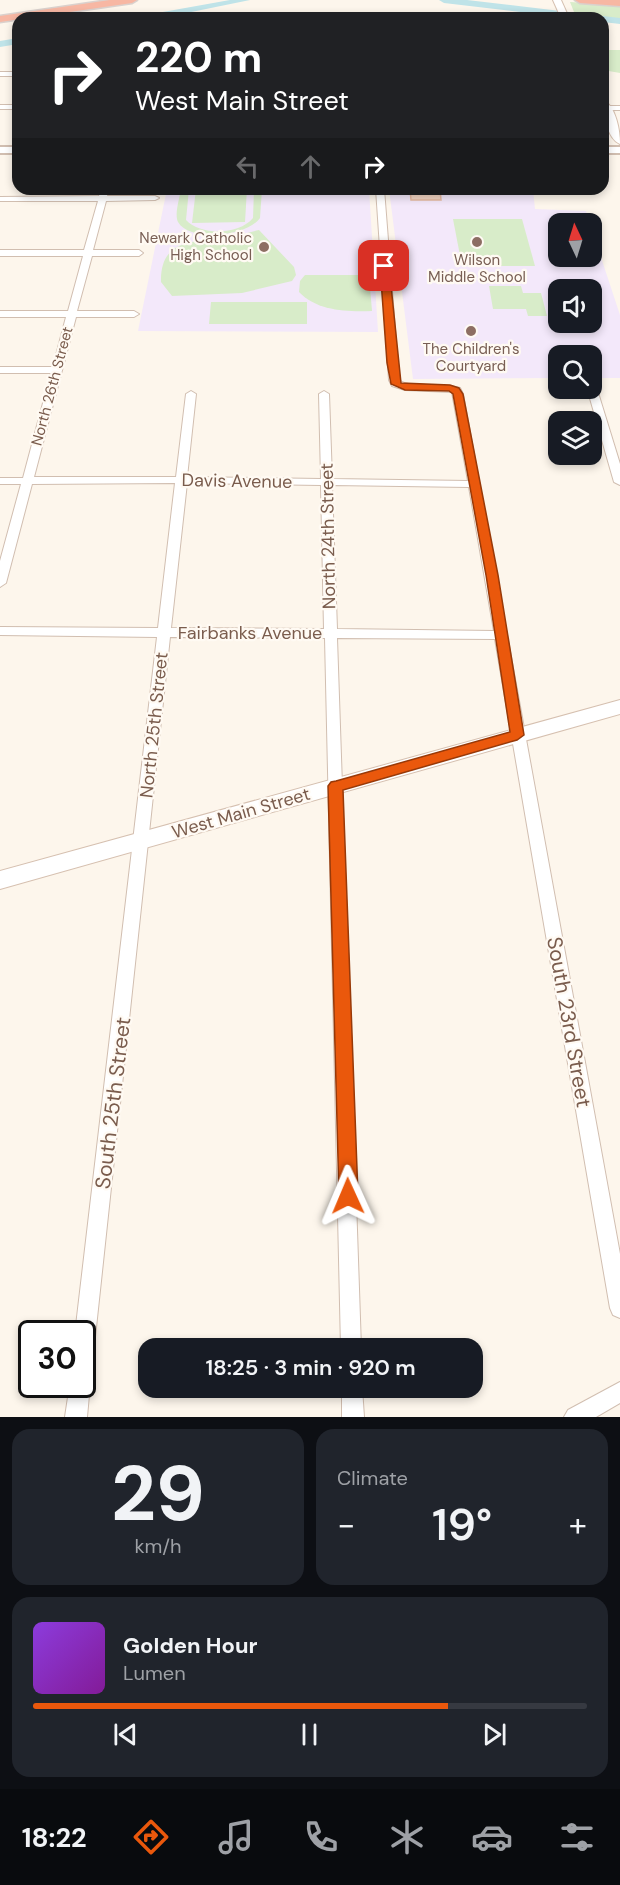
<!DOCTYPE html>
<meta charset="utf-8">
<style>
body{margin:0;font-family:"DM Sans",sans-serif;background:#20242c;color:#f1f3f6;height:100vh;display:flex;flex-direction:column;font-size:22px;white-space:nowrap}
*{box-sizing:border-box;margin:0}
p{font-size:20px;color:#9ea1a6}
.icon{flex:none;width:33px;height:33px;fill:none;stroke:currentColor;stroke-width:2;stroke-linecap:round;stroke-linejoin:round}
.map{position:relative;height:1417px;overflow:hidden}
.details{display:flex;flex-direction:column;gap:12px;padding:12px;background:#0d0f14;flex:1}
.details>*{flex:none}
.banner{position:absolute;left:12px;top:12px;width:597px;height:183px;border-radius:18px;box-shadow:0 3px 9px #0003;background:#202124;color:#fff;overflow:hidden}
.needle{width:39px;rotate:356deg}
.tools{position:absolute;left:548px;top:213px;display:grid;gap:12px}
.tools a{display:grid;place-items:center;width:54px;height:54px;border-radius:12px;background:#171b24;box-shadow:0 3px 9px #0003;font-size:30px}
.speed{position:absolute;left:18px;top:1320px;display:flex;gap:12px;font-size:30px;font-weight:700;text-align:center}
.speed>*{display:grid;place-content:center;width:78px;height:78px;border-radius:50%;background:#171b24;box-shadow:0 3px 9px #0003;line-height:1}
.speed .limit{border:3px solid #111;border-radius:9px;background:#fff;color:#111}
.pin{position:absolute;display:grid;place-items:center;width:51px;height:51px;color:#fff;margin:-26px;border-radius:12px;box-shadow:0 3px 9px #0006}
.me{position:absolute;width:66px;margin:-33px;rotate:359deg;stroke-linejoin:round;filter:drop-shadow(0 0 4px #0008)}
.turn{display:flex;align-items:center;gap:21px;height:126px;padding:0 24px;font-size:27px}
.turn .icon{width:78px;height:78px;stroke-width:2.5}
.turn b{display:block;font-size:42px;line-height:51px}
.lanes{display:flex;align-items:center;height:57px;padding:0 24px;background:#0003;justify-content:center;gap:30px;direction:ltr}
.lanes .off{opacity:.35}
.big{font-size:45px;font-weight:600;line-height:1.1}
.details .tile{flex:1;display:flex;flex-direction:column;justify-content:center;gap:9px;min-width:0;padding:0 21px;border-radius:18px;background:#20242c}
.details .dial{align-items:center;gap:0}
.dial b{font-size:78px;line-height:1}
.song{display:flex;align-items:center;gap:18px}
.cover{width:72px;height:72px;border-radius:9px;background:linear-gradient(135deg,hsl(270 70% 55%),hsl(290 70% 35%))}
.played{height:6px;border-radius:3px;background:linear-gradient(90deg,#ea580c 75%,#363941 75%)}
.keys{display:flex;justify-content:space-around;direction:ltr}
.heat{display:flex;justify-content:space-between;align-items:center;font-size:33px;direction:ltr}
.details .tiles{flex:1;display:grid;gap:12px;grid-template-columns:1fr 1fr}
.tile:last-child{grid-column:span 2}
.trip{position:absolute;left:138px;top:1338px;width:345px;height:60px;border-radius:18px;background:#171b24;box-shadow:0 3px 9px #0003;font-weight:600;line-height:60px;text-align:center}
.tabs{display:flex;height:96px;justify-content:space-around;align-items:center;background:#090b0e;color:#9ea1a6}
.tabs .icon{width:42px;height:42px}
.tabs .selected{color:#ea580c}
.tabs b{font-size:27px;color:#f1f3f6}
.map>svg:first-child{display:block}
.education{fill:#f3e8fa;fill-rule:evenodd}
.green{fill:#d8ecc9}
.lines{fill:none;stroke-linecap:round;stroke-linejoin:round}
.river{fill:#bfe3e8;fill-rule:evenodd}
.building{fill:#f3d5c3;stroke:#e6bba3;stroke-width:1.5}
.minor-casing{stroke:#d1beb0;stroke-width:2}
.tertiary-casing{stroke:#d1beb0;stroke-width:4}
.secondary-casing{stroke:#d6c0b0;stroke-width:2}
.motorway-casing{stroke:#dad1cd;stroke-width:3}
.minor{fill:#fff;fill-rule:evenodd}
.tertiary{fill:#fff;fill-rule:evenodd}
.secondary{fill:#fff;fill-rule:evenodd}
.motorway{fill:#f7b7a3;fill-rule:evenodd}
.route{fill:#ea580c;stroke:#983908;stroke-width:1.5}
.education-dot{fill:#8d6e63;stroke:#fffaf3;stroke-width:2}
.labels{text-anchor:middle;stroke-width:4.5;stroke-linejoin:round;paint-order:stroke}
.far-education-label{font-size:15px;fill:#785e54;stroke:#fffaf3}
.far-street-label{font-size:15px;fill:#7a5c4d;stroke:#fffaf3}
.street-label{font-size:18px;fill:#7a5c4d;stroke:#fffaf3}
.near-street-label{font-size:21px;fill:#7a5c4d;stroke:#fffaf3}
</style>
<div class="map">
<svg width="620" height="1417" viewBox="0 0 620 1417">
<rect width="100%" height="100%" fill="#fdf6ec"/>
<g class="education">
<polygon points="167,189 369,189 378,332 138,331"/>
<path d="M 389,189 L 533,189 L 535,209 L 586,211 L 590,223 L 558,224 L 558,256 L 591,256 L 591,227 L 620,315 L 620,378 L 591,378 L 591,356 L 558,356 L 558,378 L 413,379 ZM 558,290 L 591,290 L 591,322 L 558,322 Z"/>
</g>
<g class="green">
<polygon points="570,2 620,5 620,20 574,12"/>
<polygon points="603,50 620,50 620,73 603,70"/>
<path d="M 181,189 L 189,189 L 186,220 C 201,236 239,235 253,218 L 254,189 L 262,189 L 260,218 C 248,236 190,243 178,222 C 174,214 180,197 181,189 Z"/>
<polygon points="196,189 247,189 245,222 192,223"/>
<polygon points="453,219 522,219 535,266 462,266"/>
<path d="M 259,230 L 294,267 L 296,275 L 292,281 L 242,293 L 172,296 L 161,282 C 160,241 190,242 221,238 C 234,237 246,233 259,230 Z"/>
<path d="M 305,275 L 369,275 L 372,311 C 347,312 317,311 299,292 L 300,281 Z"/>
<polygon points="489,286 521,286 523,293 541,293 547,316 528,316 526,309 493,309"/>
<polygon points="211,302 307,302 307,324 209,324"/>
</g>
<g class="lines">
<g class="river">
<polygon points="230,0 250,0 162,18 141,18 146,15"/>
<polygon points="439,0 467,0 594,15 599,18 570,18 444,3"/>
<polygon points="603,16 620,18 620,24 603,22 603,18 599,18"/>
<polygon points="18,38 18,44 0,47 0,41"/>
</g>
</g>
<polygon class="building" points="410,189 440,189 441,200 411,200"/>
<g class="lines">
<g class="minor-casing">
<g id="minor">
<rect x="0" y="72" width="18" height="4"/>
<rect x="0" y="105" width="18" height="4"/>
<rect x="603" y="106" width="17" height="4"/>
<path d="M 101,189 L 109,189 L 107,196 L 155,196 L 159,198 L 155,200 L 106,201 L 93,250 L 139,250 L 143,253 L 139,256 L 92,256 L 77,311 L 134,311 L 139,314 L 134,317 L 76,317 L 34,477 L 176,477 L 186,394 L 191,391 L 196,394 L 187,477 L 321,479 L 319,394 L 324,391 L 329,394 L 332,479 L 468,481 L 452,392 L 405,390 L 392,386 L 389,380 L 376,189 L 384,189 L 399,380 C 412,390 442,382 460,388 L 463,394 L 620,1254 L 620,1318 L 613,1315 L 610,1308 L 495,639 L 337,638 L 361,1348 L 341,1348 L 325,638 L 170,637 L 92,1365 L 89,1372 L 83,1375 L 87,1377 L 90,1384 L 87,1417 L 65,1417 L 70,1384 L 82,1384 L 82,1334 L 75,1334 L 157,637 L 0,635 L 0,627 L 158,628 L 175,483 L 32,484 L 6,583 L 0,587 L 0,561 L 21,484 L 0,484 L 0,478 L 23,478 L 51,373 L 0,373 L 0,367 L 53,367 L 66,317 L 0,317 L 0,311 L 68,311 L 83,256 L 0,256 L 0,250 L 84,250 L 98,201 L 0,201 L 0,197 L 99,196 ZM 187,483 L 321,485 L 324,629 L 171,628 ZM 332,485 L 469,487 L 494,631 L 337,629 Z"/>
<polygon points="591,383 596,386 620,464 620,485 614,482 587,388 591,388"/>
<polygon points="620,1382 620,1403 596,1417 564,1417 568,1410"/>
<polygon points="342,1388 362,1388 364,1417 342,1417"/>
</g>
</g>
<g class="tertiary-casing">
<g id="tertiary">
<rect x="0" y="147" width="18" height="6"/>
<rect x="603" y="147" width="17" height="6"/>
</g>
</g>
<g class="secondary-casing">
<g id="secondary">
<polygon points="553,0 561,0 569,18 561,18"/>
<path d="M 603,100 C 616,106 620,131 620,144 C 607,139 603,113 603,100 Z"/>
<polygon points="620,700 620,714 0,889 0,871"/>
</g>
</g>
<g class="motorway-casing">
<g id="motorway">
<polygon points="110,0 137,0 132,3 0,22 0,16"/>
<polygon points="575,0 620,0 620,6 580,3"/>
</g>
</g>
<use href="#minor" class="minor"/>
<use href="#tertiary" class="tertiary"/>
<use href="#secondary" class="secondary"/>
<use href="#motorway" class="motorway"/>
</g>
<polygon class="route" points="384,263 389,266 401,383 450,385 459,388 463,394 498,575 524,735 517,740 343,790 358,1196 355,1202 348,1205 341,1202 339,1196 328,786 331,782 336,781 510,732 486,575 453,394 449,391 405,390 391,384 387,363 380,266"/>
<g class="education-dot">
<circle cx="477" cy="242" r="6"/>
<circle cx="264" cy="247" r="6"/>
<circle cx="471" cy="331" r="6"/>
</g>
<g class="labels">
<g class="far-education-label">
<text x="252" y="243" text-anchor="end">Newark Catholic<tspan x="252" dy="17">High School</tspan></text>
<text x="477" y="265">Wilson<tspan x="477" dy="17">Middle School</tspan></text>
<text x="471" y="354">The Children's<tspan x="471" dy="17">Courtyard</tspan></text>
</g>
<g class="far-street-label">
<text transform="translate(52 386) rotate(-75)" y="5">North 26th Street</text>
</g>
<g class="street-label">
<text transform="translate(237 481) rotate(1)" y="6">Davis Avenue</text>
<text transform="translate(328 536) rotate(-91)" y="6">North 24th Street</text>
<text x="250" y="639">Fairbanks Avenue</text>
<text transform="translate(154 725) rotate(-84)" y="6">North 25th Street</text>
<text transform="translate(241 813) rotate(-16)" y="6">West Main Street</text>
</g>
<g class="near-street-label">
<text transform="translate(569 1022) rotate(80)" y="7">South 23rd Street</text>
<text transform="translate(113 1103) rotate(-83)" y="7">South 25th Street</text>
</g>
</g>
</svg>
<div class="tools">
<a><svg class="needle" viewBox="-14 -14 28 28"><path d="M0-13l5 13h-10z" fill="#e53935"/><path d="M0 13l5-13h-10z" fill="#9ea1a6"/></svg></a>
<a><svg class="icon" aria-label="sound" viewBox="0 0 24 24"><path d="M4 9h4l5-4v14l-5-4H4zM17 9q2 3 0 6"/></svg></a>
<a><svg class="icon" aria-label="search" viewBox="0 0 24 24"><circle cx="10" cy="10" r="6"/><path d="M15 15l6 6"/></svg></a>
<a><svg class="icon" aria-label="layers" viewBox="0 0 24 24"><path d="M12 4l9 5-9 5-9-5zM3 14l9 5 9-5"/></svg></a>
</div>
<div class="speed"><div class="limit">30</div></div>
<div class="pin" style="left:384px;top:266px;background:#d93025"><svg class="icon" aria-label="arrive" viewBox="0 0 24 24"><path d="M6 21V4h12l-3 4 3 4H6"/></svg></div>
<svg class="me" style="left:348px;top:1196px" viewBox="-20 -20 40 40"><path d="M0-17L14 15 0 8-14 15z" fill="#ea580c" stroke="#fff" stroke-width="4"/></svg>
<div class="trip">18:25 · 3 min · 920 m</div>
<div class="banner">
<div class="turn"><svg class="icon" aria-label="right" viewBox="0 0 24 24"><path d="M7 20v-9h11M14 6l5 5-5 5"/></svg><div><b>220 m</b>West Main Street</div></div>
<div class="lanes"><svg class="icon off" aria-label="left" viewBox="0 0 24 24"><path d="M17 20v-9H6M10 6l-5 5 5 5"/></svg><svg class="icon off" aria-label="ahead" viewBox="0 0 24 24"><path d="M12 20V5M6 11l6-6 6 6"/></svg><svg class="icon" aria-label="right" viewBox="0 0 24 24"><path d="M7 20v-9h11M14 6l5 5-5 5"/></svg></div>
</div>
</div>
<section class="details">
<div class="tiles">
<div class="tile dial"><b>29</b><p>km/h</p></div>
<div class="tile"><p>Climate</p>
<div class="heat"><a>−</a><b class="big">19°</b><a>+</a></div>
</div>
<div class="tile">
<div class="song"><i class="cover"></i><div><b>Golden Hour</b><p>Lumen</p></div></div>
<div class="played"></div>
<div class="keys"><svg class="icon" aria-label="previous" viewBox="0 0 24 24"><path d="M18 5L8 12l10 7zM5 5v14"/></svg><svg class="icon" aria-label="pause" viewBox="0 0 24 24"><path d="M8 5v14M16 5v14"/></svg><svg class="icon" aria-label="next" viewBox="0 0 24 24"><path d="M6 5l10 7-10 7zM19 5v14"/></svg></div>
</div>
</div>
</section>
<nav class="tabs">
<b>18:22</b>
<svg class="icon selected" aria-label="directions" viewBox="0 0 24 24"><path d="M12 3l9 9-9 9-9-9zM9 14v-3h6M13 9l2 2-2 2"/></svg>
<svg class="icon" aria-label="music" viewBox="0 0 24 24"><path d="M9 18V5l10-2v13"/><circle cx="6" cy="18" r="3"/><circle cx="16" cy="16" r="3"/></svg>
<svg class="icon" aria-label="phone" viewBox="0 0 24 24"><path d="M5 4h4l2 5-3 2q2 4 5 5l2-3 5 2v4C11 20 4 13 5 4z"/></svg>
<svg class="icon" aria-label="climate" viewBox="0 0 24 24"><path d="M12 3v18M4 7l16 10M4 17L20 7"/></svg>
<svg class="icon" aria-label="car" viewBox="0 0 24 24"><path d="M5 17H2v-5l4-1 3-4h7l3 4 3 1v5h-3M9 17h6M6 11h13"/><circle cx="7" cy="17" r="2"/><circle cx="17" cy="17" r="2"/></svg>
<svg class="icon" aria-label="filters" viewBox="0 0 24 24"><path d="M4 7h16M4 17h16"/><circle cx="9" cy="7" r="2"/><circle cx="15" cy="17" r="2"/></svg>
</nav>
